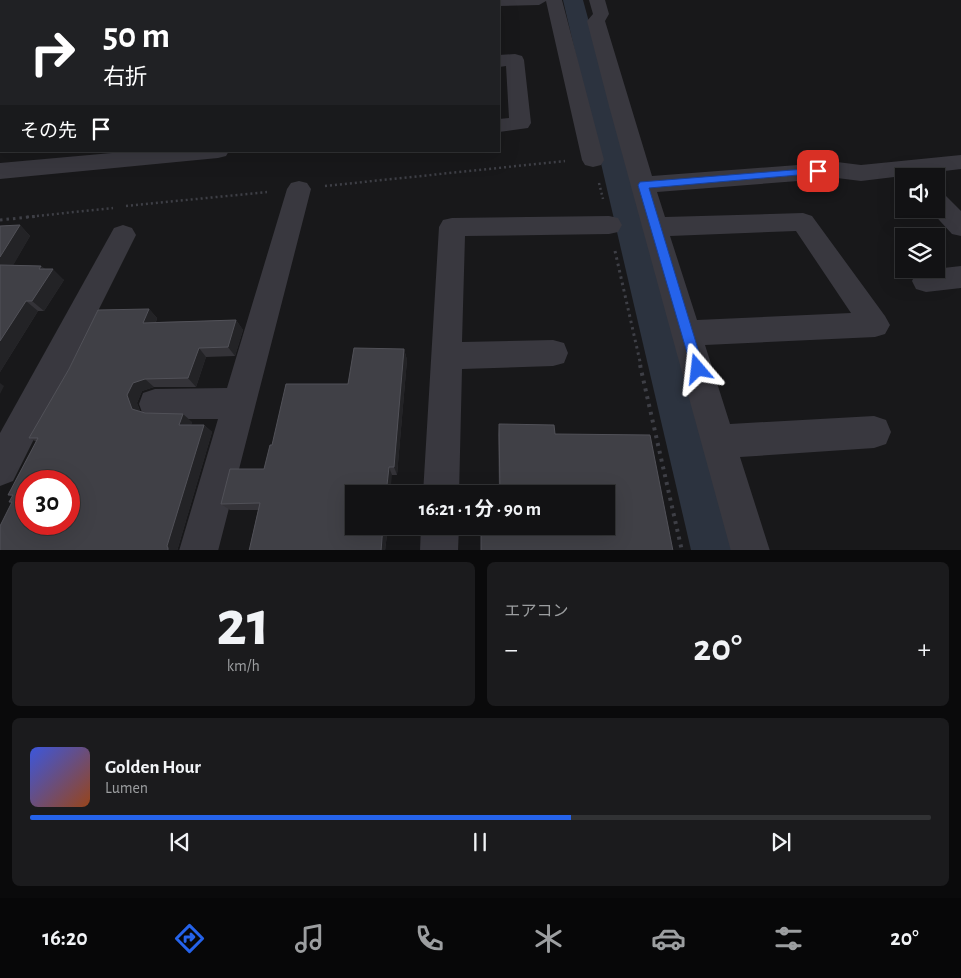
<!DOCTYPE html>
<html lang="ja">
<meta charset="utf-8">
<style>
body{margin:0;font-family:"Alegreya Sans","Noto Sans JP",sans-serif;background:#1b1b1d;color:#f1f3f6;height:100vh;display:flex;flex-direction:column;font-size:19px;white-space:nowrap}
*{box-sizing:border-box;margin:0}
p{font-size:16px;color:#9c9ea0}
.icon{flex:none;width:28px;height:28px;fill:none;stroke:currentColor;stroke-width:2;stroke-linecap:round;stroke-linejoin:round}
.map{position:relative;height:550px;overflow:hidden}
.details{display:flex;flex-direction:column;gap:12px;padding:12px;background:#0a0a0b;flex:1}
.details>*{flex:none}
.banner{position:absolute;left:0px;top:0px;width:500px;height:152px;box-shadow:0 5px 20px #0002,0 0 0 1px #313234;background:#202124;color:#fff;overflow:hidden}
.controls{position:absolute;left:895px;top:168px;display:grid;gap:10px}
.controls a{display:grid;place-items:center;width:50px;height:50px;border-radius:0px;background:#121214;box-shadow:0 5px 20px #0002,0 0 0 1px #313234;font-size:25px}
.speed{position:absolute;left:15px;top:470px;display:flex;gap:10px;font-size:25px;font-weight:700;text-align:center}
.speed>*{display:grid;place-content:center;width:65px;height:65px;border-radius:50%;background:#121214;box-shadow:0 5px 20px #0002,0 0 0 1px #313234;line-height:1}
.speed .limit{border:8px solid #d22;background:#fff;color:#111}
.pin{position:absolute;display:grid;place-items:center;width:42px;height:42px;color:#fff;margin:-21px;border-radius:10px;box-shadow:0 2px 8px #0006}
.me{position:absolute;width:55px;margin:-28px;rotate:343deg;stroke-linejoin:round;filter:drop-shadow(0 0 4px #0008)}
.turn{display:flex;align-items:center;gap:18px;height:105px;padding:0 20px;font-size:22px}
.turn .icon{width:65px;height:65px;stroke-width:2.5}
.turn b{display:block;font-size:35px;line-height:42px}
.then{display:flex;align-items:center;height:48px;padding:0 20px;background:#0003;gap:10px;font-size:19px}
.big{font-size:38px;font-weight:700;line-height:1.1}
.details .tile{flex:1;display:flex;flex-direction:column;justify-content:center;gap:8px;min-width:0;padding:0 18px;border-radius:8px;background:#1b1b1d}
.details .dial{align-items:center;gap:0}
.dial b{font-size:65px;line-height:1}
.song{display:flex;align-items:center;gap:15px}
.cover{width:60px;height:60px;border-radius:8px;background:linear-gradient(135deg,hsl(230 70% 55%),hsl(20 70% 35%))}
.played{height:5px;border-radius:2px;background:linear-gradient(90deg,#2563eb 60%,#313234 60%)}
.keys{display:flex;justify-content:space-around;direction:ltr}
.heat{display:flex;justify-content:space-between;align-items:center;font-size:28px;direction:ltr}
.details .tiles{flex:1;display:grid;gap:12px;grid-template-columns:1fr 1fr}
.tile:last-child{grid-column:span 2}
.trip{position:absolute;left:345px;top:485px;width:270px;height:50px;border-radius:0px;background:#121214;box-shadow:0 5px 20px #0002,0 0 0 1px #313234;font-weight:700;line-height:50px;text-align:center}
.menu{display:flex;height:80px;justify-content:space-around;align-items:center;background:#070708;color:#9c9ea0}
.menu .icon{width:35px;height:35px}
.menu .on{color:#2563eb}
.menu b{font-size:22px;color:#f1f3f6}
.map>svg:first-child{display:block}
.water{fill:#2c333f}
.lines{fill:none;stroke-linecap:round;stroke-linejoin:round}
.stream{stroke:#2c333f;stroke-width:10}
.path-far2{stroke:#3e3f46;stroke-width:2.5;stroke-dasharray:2 3;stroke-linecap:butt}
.path-far1{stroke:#3e3f46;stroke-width:3;stroke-dasharray:2.5 4;stroke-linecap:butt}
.path{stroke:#3e3f46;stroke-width:4;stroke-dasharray:3 5;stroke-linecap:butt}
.minor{fill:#39383f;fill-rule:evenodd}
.wall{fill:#343338}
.shaded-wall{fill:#232326}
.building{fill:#404046;stroke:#515158;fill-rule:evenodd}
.route{fill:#2563eb;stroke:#184099}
</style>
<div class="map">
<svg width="961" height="551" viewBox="0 0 961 551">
<rect width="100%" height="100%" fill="#18181a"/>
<polygon class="water" points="563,0 583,0 733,550 691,550"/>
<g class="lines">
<polyline class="stream" points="5,1 6,0"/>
<g class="path-far2">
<polyline points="599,183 603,199"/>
<polyline points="325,186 565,161"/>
<polyline points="126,206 267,192"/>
<polyline points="27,217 113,208"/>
</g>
<g class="path-far1">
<polyline points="0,220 39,216"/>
<polyline points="615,251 641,366"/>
</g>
<polyline class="path" points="640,365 682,551"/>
<g class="minor">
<polygon points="483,0 562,0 604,160 601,165 593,167 585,165 582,160 546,1 539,5 499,6 499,1"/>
<path d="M 589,0 L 605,0 L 609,14 L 605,21 L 652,176 L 837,162 L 861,165 L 961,155 L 961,169 L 861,181 L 837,178 L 657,192 L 665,217 L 803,213 L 812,216 L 885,316 L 890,325 L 885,334 L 875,337 L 705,345 L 730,424 L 874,416 L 886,420 L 891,432 L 886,444 L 874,448 L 740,457 L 770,551 L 731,551 L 609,106 L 587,21 L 593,14 ZM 796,231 L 851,313 L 697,320 L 670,236 Z"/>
<rect x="0" y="9" width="1" height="10"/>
<rect x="0" y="44" width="1" height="10"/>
<polygon points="515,54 522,56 524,60 531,123 528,128 499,132 499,119 509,118 506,66 499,67 499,55"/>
<polygon points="134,151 229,151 226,156 218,158 0,179 0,163"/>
<polygon points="299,181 307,183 311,189 218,551 179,551 218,419 155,419 143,415 139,404 143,393 155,389 227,388 287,189 291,183"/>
<polygon points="936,192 945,195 961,211 961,236 952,234 929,209 936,209"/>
<polygon points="609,216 618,218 622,225 618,232 609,234 465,236 462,342 553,340 564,343 568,353 564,363 553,366 462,369 459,494 423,494 439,227 443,220 452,218"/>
<polygon points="123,225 132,228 136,235 13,481 0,486 0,433 114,228"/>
<polygon points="961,266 961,288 926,292 916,289 912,281 916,273 926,270"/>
<polygon points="421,526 459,526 458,551 420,551"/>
</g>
</g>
<g class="wall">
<polygon points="20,225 30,236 13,265 41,266 45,269 64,280 44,311 38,311 0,372 0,226"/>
<polygon points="149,309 157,318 156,322 236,320 243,330 235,356 206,357 196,387 154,387 142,391 137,403 140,411 192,422 191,425 204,425 212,432 177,551 9,502 12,496 8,495 37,442 29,438"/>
<polygon points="404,349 407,360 397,475 392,475 354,526 388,526 385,551 249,551 258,510 230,510 221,504 264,469 272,445 348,384"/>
<polygon points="499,424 555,434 606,494 499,494 498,435"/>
</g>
<g class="shaded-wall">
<polygon points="20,225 30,236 7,276 0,270 0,257"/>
<polygon points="41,266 50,274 53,269 64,280 44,311 32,301 39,269"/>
<polygon points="26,301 38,311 0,372 0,341"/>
<polygon points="149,309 157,318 152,332 143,323"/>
<polygon points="236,320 243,330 235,356 228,347"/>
<polygon points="199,348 206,357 196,387 188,378"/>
<polygon points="404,349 407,360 397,475 394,467"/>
<polygon points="145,379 154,387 142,391 137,403 142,417 132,409 127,395 133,383"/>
<polygon points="0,383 4,386 0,394"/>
<polygon points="183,414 192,422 188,433 179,425"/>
<polygon points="204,425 212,432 177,551 168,551 167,546"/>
<polygon points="389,467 392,475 390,494 386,494"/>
<polygon points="383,526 388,526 385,551 381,551"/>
</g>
<g class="building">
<polygon points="20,225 0,257 0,226"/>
<polygon points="0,265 41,266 39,269 53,269 32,301 26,301 0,341"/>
<path d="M 149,309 L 143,323 L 236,320 L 228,347 L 199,348 L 188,378 L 145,379 L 133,383 L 127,395 L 132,409 L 145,413 L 183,414 L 179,425 L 204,425 L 167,546 L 168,548 L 168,551 L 0,551 L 0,526 L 12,502 L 9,502 L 13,495 L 8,495 L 38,438 L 29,438 L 69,369 L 98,310 ZM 26,481 L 69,481 L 69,524 L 26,524 Z"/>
<polygon points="354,348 404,349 394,467 389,467 386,494 354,494 354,526 383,526 381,551 249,551 260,503 221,504 230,469 264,469 270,445 272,445 286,384 348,384"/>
<polygon points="499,424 554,425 555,434 650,435 673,551 481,551 481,526 606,526 606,494 500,494"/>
</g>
<polygon class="route" points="818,168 823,171 821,173 649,188 704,369 702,373 698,375 693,373 638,185 640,182"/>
</svg>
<div class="controls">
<a><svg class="icon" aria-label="sound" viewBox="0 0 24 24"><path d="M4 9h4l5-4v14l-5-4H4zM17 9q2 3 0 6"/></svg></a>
<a><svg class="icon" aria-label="layers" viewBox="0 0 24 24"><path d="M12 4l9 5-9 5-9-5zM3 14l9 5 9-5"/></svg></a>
</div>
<div class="speed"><div class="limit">30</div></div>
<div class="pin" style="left:818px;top:171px;background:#d93025"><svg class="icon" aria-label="arrive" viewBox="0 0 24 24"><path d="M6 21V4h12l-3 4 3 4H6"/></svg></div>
<svg class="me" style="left:698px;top:369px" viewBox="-20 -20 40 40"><path d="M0-17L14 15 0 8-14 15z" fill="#2563eb" stroke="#fff" stroke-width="4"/></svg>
<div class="trip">16:21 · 1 分 · 90 m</div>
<div class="banner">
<div class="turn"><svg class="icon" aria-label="right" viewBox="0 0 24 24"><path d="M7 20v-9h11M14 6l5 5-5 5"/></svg><div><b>50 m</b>右折</div></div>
<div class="then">その先<svg class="icon" aria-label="arrive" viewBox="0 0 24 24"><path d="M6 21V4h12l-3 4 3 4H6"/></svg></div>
</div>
</div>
<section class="details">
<div class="tiles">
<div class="tile dial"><b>21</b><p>km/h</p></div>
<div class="tile"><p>エアコン</p>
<div class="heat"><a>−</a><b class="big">20°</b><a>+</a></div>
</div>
<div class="tile">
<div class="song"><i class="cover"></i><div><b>Golden Hour</b><p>Lumen</p></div></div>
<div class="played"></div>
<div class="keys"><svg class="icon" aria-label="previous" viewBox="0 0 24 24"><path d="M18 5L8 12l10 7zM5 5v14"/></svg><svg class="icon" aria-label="pause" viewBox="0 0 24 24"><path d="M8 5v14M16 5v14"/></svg><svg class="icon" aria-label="next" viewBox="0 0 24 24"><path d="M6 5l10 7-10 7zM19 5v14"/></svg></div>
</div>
</div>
</section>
<nav class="menu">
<b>16:20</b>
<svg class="icon on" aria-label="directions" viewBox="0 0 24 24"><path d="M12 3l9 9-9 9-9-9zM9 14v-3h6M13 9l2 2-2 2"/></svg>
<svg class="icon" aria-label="music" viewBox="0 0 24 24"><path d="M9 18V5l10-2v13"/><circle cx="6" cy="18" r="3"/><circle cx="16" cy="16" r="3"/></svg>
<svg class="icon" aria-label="phone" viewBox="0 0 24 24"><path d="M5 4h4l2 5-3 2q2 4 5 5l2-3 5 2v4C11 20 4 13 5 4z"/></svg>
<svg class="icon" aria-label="climate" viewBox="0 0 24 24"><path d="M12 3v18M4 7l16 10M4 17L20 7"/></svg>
<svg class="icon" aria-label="car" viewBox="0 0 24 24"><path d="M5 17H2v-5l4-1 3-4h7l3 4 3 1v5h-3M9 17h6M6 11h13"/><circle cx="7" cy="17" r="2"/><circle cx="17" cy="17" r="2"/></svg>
<svg class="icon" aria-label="filters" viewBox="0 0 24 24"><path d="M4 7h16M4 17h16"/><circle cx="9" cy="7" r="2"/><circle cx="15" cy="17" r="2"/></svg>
<b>20°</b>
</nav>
